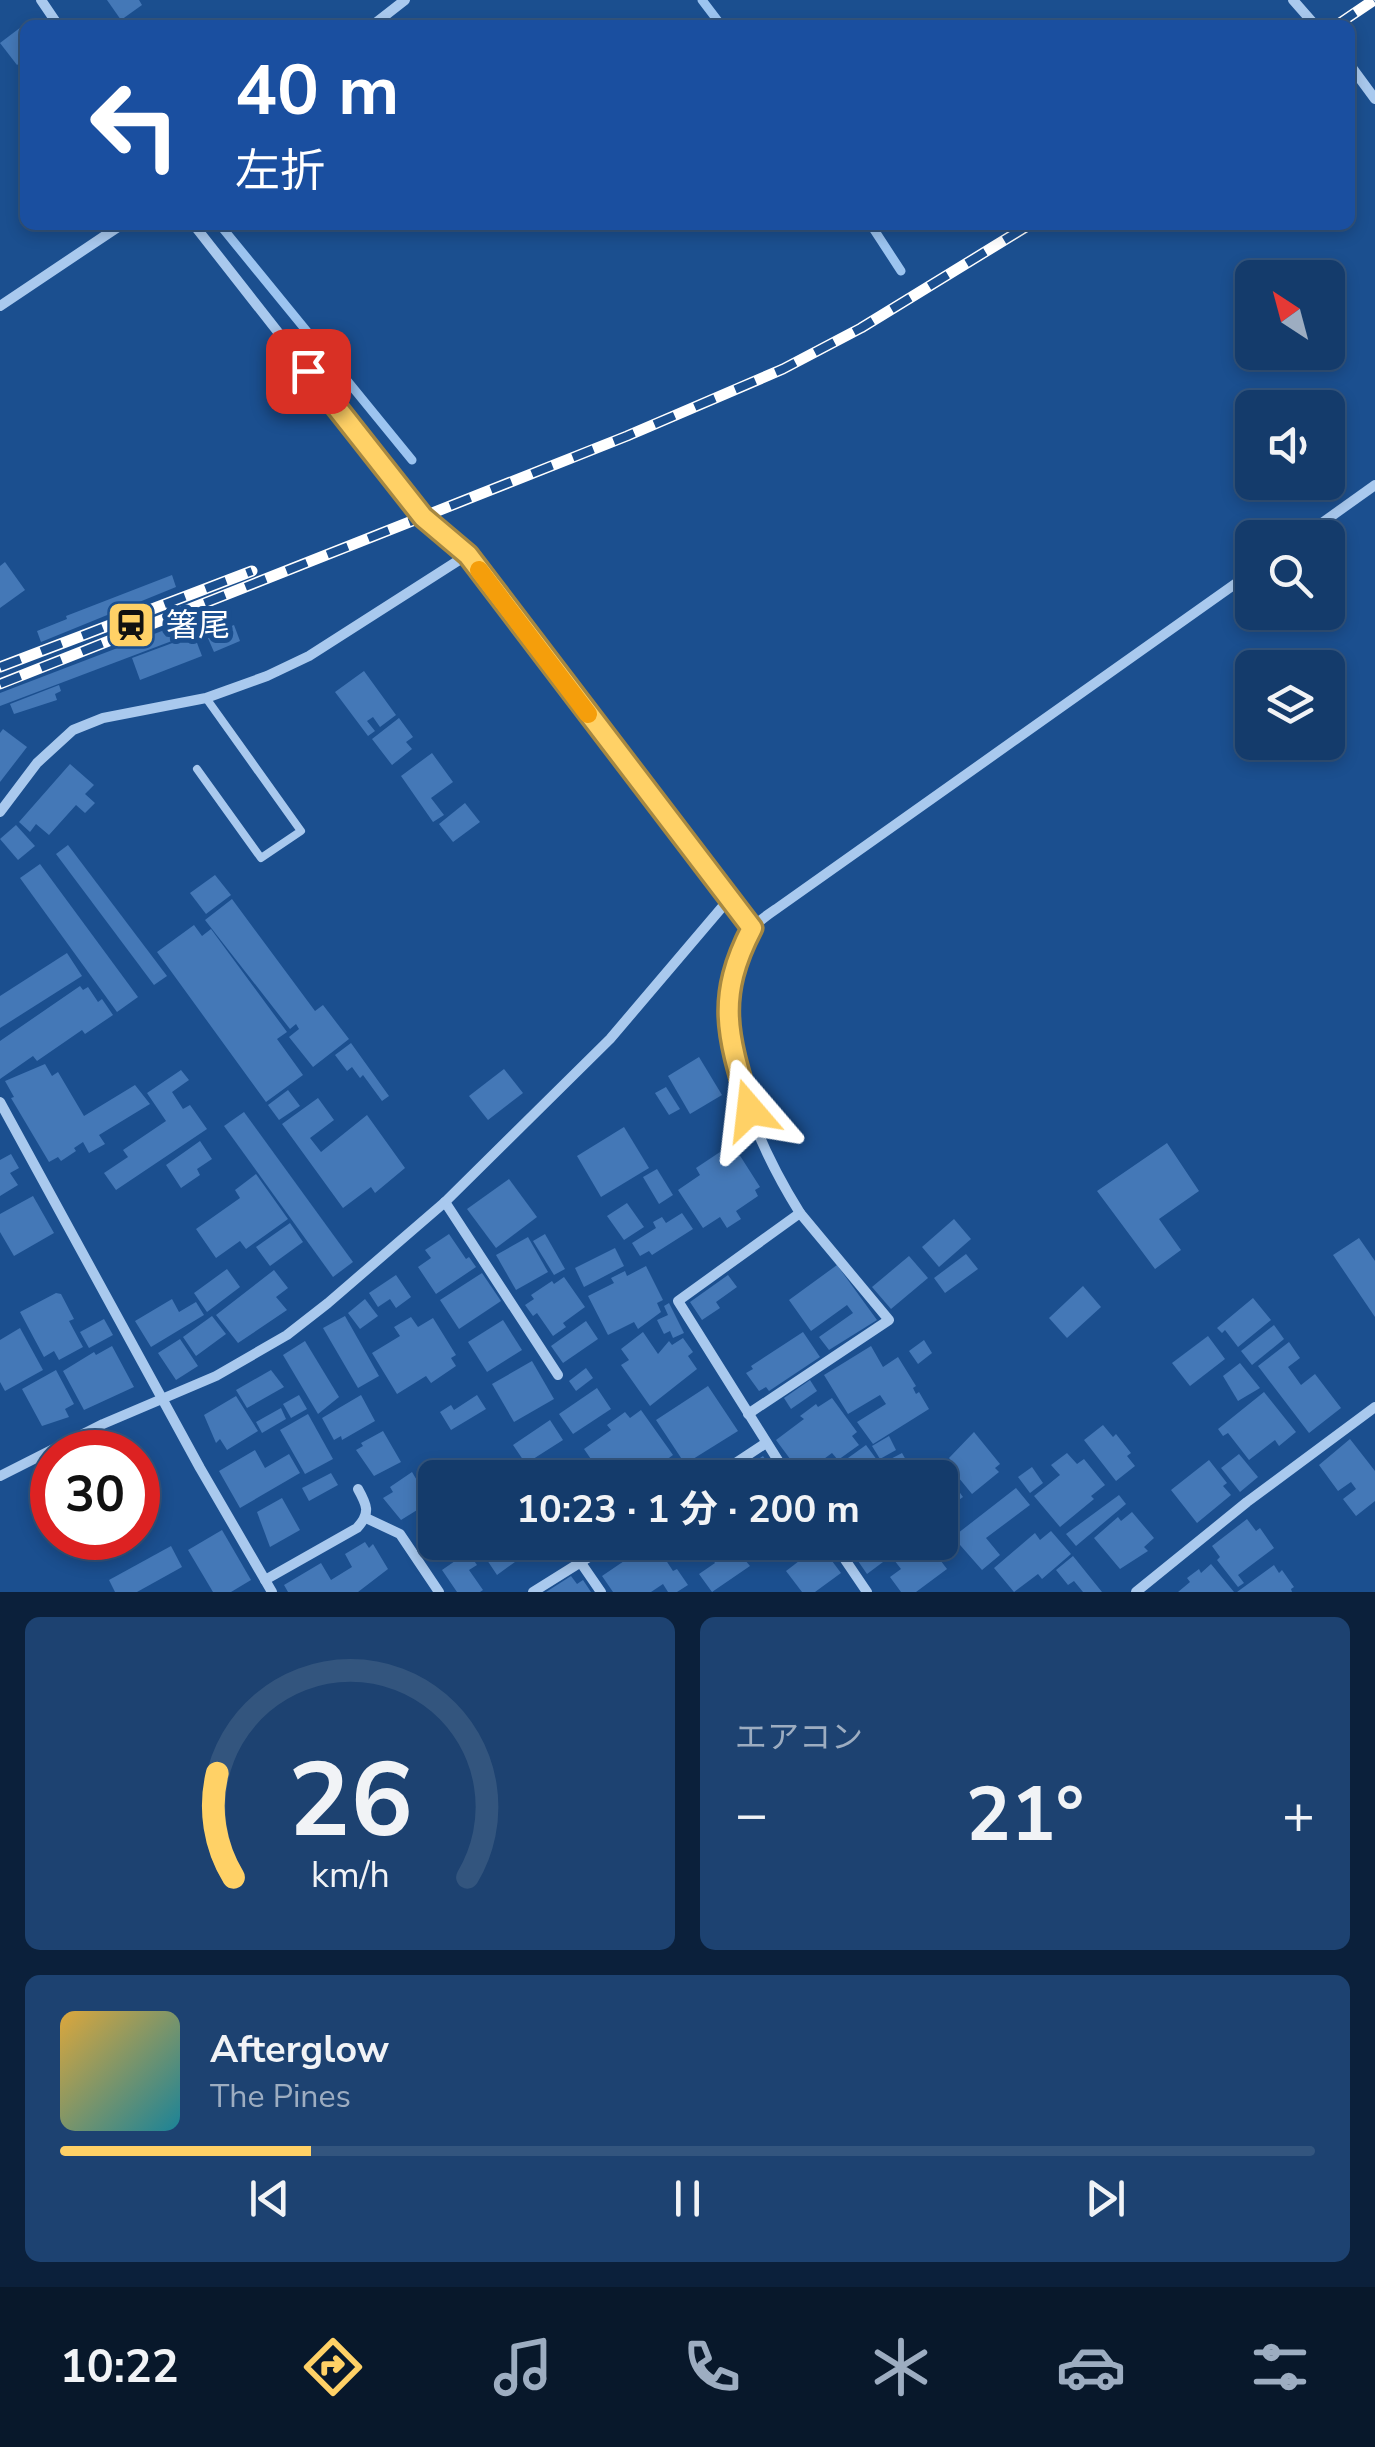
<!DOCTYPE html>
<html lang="ja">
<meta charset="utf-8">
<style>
body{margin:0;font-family:"Nunito Sans","Noto Sans JP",sans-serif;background:#1d4271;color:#f1f3f6;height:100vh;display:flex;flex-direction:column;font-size:38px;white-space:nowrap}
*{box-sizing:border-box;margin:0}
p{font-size:32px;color:#9dadc1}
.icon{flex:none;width:55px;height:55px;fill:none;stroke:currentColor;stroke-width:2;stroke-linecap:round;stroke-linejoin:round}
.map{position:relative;height:1592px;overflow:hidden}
.sheet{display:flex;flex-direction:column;gap:25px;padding:25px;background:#0b203b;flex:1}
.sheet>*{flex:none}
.banner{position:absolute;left:20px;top:20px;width:1335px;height:210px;border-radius:15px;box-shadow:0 5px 15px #0003,0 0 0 2px #33557e;background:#1a4fa0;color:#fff;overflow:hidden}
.needle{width:65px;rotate:324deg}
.fabs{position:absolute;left:1235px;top:260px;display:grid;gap:20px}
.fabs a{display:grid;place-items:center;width:110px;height:110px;border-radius:15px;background:#143b6b;box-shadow:0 5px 15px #0003,0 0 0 2px #33557e;font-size:50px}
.speed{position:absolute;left:30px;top:1430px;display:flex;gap:20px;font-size:50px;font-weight:700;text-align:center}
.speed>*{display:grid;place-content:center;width:130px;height:130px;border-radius:50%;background:#143b6b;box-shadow:0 5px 15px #0003,0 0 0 2px #33557e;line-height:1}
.speed .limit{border:15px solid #d22;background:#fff;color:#111}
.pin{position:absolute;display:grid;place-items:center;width:85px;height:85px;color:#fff;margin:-42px;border-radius:20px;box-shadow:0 5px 15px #0006}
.me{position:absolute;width:110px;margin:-55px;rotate:343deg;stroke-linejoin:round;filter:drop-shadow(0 0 8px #0008)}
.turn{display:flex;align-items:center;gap:35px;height:210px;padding:0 50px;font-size:45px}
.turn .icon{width:130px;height:130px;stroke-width:2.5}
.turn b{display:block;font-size:70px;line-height:85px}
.big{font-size:75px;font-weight:700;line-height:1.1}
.sheet .widget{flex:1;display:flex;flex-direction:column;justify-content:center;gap:15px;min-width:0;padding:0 35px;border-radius:15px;background:#1d4271}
.sheet .dial{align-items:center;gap:0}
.dial svg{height:260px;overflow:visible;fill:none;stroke:#33557e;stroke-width:7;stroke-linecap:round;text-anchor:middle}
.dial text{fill:#f1f3f6;stroke:none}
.song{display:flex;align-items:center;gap:30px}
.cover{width:120px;height:120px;border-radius:15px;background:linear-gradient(135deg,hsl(40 70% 55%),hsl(190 70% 35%))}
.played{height:10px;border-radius:5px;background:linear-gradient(90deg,#ffd166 20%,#33557e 20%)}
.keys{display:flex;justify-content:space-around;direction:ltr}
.heat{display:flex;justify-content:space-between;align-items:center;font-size:55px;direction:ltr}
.sheet .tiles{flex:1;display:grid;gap:25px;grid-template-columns:1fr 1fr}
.widget:last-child{grid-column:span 2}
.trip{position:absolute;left:418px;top:1460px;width:540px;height:100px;border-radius:15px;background:#143b6b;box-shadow:0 5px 15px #0003,0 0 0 2px #33557e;font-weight:700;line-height:100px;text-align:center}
.tab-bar{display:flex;height:160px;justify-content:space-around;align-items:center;background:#08182b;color:#9dadc1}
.tab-bar .icon{width:70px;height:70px}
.tab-bar .active{color:#ffd166}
.tab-bar b{font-size:45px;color:#f1f3f6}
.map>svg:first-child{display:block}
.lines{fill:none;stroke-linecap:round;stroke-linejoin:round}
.stream{stroke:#9cc4f0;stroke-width:9}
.building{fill:#4478b7}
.service{stroke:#a9c9ee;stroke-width:8}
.minor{stroke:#a9c9ee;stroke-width:10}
.rail-casing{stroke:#fff;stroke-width:11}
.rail{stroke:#1b4f8f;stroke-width:8;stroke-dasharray:22;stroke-linecap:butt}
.route-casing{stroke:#a68842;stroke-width:25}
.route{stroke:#ffd166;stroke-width:18}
.slow{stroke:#f59e0b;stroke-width:18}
.labels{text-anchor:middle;stroke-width:10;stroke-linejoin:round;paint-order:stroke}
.poi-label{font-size:32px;fill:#fff;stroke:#1b4f8f;text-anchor:start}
</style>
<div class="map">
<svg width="1375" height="1592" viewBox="0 0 1375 1592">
<rect width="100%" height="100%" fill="#1b4f8f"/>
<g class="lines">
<g class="stream">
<polyline points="702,0 721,25"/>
<polyline points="220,225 412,460"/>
<polyline points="871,225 901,271"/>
</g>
</g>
<g class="building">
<polygon points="107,0 139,0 142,5 121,20"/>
<polygon points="25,24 25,59 17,65 0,43"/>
<polygon points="5,562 25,590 0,608 0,566"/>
<polygon points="172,575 176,587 41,642 37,631 67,619 66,616"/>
<polygon points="188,621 193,633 0,706 0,693"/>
<polygon points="234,625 240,641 214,652 207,636"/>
<polygon points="194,635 202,656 140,680 132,658"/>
<polygon points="364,671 396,715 380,727 373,717 367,721 375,731 368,736 335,692"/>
<polygon points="59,685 61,691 55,694 57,700 14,714 10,704"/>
<polygon points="399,718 413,737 406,742 412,749 392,765 372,739"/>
<polygon points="3,729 27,747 0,782 0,733"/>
<polygon points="432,753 453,782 431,798 444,815 433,822 401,776"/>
<polygon points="70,764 94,785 85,794 95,803 85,813 76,805 49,835 36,824 30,832 19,822"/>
<polygon points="465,803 480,822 453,842 439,824"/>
<polygon points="16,825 35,846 18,860 0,839"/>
<polygon points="68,845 167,976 154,985 56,854"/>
<polygon points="40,864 138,997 117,1012 20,878"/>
<polygon points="215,875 231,895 206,914 190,893"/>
<polygon points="232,899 315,1011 323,1005 349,1039 313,1067 289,1037 299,1029 296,1024 290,1029 205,920"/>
<polygon points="194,925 202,936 211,929 287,1032 277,1039 303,1075 266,1102 157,952"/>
<polygon points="67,953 82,976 0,1028 0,996"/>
<polygon points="80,986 83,990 88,987 98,1002 102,999 113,1015 85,1034 82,1030 37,1061 33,1056 0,1079 0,1041"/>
<polygon points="351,1043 389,1096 382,1101 363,1075 360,1078 352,1067 347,1071 335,1055"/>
<polygon points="699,1057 722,1095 690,1114 668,1076"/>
<polygon points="45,1064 52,1076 58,1072 84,1116 135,1085 150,1104 99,1135 105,1144 89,1153 83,1142 74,1148 76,1151 61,1161 58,1157 49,1162 11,1098 14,1097 5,1081"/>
<polygon points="504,1069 523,1093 488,1120 469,1096"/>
<polygon points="181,1070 189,1080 172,1092 183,1109 190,1105 207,1129 116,1190 104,1173 128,1157 123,1150 166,1121 147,1093"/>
<polygon points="666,1087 680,1109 669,1115 655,1093"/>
<polygon points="288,1090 300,1106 279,1120 268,1105"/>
<polygon points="318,1098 334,1120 310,1138 321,1152 367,1115 405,1168 375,1193 371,1187 343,1208 282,1124"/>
<polygon points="244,1112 353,1262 333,1277 224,1126"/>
<polygon points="624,1127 649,1168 601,1197 577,1156"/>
<polygon points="200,1141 212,1159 197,1169 200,1175 181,1188 166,1165"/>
<polygon points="1167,1143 1199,1191 1159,1219 1181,1250 1155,1269 1097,1191"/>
<polygon points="723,1150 728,1157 737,1151 760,1187 755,1190 758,1196 736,1211 741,1219 727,1228 720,1217 703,1228 678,1190 700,1175 696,1168"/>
<polygon points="11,1154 19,1168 10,1173 18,1185 0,1196 0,1160"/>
<polygon points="657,1169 673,1195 659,1204 643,1177"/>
<polygon points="256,1174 288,1219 246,1249 240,1241 216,1258 196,1229 240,1198 235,1190"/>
<polygon points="509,1179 537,1217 496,1248 467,1209"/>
<polygon points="33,1196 54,1233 14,1256 0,1232 0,1214"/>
<polygon points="627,1203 644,1227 624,1240 607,1216"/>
<polygon points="682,1213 693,1229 652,1255 649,1251 640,1256 632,1243 656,1228 653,1222 662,1217 666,1223"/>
<polygon points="954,1219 971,1239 939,1267 922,1247"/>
<polygon points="290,1223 303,1242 270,1266 256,1247"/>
<polygon points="449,1234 466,1259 469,1257 476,1267 436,1294 418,1267 431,1258 425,1250"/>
<polygon points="545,1234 565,1269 554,1275 533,1241"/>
<polygon points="528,1237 548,1272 516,1290 496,1255"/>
<polygon points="1359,1238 1375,1261 1375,1317 1333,1255"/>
<polygon points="615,1248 624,1266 584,1287 575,1268"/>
<polygon points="966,1254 978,1269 945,1293 934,1278"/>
<polygon points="909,1256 928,1278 891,1309 872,1287"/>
<polygon points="837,1265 877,1320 829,1350 819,1337 853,1313 847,1305 811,1331 789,1300"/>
<polygon points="646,1266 663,1300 657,1303 661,1312 638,1329 634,1322 608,1335 588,1296 614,1283 611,1278 625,1271 627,1276"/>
<polygon points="227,1269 240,1287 207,1312 194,1293"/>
<polygon points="274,1270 288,1288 276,1297 287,1310 238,1343 216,1315"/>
<polygon points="482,1273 501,1301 459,1329 440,1300"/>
<polygon points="396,1275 411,1297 396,1308 390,1299 378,1307 369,1293"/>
<polygon points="728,1275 737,1287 716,1302 720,1308 702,1320 690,1302"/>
<polygon points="564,1277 585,1307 563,1323 566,1327 553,1336 537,1313 533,1316 525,1305 534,1299 531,1295 552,1281 554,1284"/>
<polygon points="1083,1286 1101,1307 1067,1338 1049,1318"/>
<polygon points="56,1293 61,1294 74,1319 69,1321 83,1347 59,1360 54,1351 44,1357 20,1312"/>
<polygon points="1253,1298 1271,1320 1238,1347 1225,1330 1222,1333 1217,1328"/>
<polygon points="172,1299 179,1312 196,1302 204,1315 151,1347 135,1321"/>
<polygon points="365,1299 378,1316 360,1329 348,1313"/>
<polygon points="669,1303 684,1333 673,1338 670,1331 664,1334 657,1320 668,1315 664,1306"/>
<polygon points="212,1316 226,1334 196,1356 183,1337"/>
<polygon points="345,1316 379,1376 358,1388 323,1328"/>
<polygon points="411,1317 418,1327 433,1318 456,1355 451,1358 456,1366 431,1383 426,1376 397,1394 372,1353 400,1336 394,1327"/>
<polygon points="104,1319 113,1335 89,1348 80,1332"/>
<polygon points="503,1320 522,1350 487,1372 468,1342"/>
<polygon points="586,1321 598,1339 563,1363 551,1346"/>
<polygon points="1274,1325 1284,1339 1252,1365 1241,1351"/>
<polygon points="20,1328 43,1370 5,1391 0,1382 0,1340"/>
<polygon points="643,1332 658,1354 669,1341 672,1345 683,1338 693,1352 688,1356 697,1369 650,1406 621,1365 629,1360 621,1349"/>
<polygon points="803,1332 820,1357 769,1391 766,1387 759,1391 746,1373 753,1369 751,1366"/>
<polygon points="1208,1336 1225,1359 1190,1386 1172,1363"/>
<polygon points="180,1339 198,1366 176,1380 158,1353"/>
<polygon points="924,1340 932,1353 918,1364 909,1351"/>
<polygon points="305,1341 339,1397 318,1414 283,1355"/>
<polygon points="1289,1342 1300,1358 1288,1367 1301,1385 1315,1374 1341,1408 1309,1433 1258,1366"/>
<polygon points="112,1346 134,1387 84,1410 63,1371 94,1352 96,1355"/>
<polygon points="871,1346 883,1367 898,1357 916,1386 913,1388 916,1394 919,1392 929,1409 873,1444 857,1422 886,1404 880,1395 848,1414 824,1375"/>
<polygon points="532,1361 554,1399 514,1422 492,1384"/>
<polygon points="1240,1363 1260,1388 1238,1401 1223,1376"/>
<polygon points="586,1368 593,1378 576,1391 569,1381"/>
<polygon points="56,1370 74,1404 65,1409 69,1417 42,1426 22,1389"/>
<polygon points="271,1370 284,1387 247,1408 236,1390"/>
<polygon points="810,1380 817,1391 791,1409 784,1398"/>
<polygon points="708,1386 738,1431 685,1464 656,1420"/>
<polygon points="597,1388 611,1409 573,1434 559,1414"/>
<polygon points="1264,1392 1296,1432 1279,1446 1275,1440 1249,1460 1228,1433 1223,1436 1218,1429"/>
<polygon points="299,1395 307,1409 291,1418 283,1404"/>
<polygon points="361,1395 375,1421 342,1440 341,1436 334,1440 322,1418"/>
<polygon points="477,1395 486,1409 451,1430 440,1412 451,1405 454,1410"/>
<polygon points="236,1396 258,1431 227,1450 220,1439 216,1443 204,1415"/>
<polygon points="832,1398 857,1432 852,1436 859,1445 838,1460 832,1453 802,1475 776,1440 804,1419 800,1416 816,1404 818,1407"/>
<polygon points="281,1408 286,1419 262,1433 256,1422"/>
<polygon points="641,1410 673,1455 655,1468 653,1465 627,1478 604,1478 584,1449 611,1430 607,1425 625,1412 630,1418"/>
<polygon points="308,1414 333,1459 305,1474 280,1430"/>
<polygon points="550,1420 563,1440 530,1461 536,1470 532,1473 513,1445"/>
<polygon points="1103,1425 1113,1437 1116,1434 1131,1453 1127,1456 1135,1466 1116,1481 1084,1440"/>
<polygon points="383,1431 401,1462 374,1476 356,1450 363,1446 361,1443"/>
<polygon points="974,1432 1000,1464 995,1468 999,1472 972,1494 949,1466 953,1463 949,1458"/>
<polygon points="889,1436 896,1450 880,1459 872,1446"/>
<polygon points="1350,1439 1375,1471 1375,1501 1356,1516 1343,1499 1356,1489 1351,1482 1338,1491 1319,1465"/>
<polygon points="866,1445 877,1460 859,1473 848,1458"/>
<polygon points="255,1450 265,1468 289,1454 300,1473 240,1508 219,1471"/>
<polygon points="902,1453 916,1478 891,1478 883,1463"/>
<polygon points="1067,1453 1077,1464 1084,1459 1105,1485 1091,1496 1094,1499 1060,1527 1034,1496 1060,1475 1051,1465"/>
<polygon points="1239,1454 1258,1477 1240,1492 1221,1468"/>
<polygon points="763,1456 778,1478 740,1478 737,1473"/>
<polygon points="1209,1460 1227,1483 1223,1486 1231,1495 1197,1523 1171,1490"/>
<polygon points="589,1461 601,1478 553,1478 550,1473 563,1464 570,1475"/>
<polygon points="1032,1467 1043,1483 1030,1493 1018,1477"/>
<polygon points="944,1471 963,1497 953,1504 940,1485 940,1478 934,1478"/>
<polygon points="412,1472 430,1502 401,1520 383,1498 393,1492 390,1487"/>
<polygon points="331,1473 338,1485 309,1501 302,1488"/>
<polygon points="1016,1488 1030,1505 986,1538 1000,1555 982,1570 953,1537"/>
<polygon points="1119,1495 1126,1504 1076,1546 1066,1534"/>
<polygon points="282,1498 300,1530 270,1547 257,1512"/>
<polygon points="1132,1512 1154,1538 1144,1547 1148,1551 1120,1569 1094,1538 1118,1517 1121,1521"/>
<polygon points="1247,1519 1256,1531 1260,1528 1274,1548 1238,1575 1244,1583 1238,1587 1217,1560 1220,1557 1212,1546"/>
<polygon points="435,1520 435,1542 458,1542 451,1547 448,1543 432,1555 418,1537"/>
<polygon points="222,1530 251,1580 231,1592 213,1592 188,1550"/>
<polygon points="1051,1531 1071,1554 1042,1579 1038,1574 1014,1592 994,1568 1035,1533 1040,1540"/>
<polygon points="70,1538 111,1538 87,1551 89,1555 82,1559"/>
<polygon points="365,1542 369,1548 373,1544 388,1569 358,1592 288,1592 284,1585 321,1563 331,1580 352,1567 345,1554"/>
<polygon points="475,1542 520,1542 507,1551 515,1562 497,1575"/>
<polygon points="639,1542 645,1547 654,1542 673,1571 677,1569 688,1585 677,1592 668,1592 663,1584 651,1592 613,1592 602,1576 630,1557 626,1552"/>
<polygon points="665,1542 730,1542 750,1566 712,1592 699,1574 715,1563 702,1545 679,1562"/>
<polygon points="767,1542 806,1542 779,1560"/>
<polygon points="857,1542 902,1542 906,1548 913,1543 922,1555 931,1548 947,1569 916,1592 901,1592 890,1577 901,1569 891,1556 867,1574 849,1548"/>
<polygon points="820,1545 841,1573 815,1592 802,1592 786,1571"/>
<polygon points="171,1546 182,1567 137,1592 115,1592 109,1580"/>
<polygon points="468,1552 477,1565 469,1570 483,1590 480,1592 457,1592 442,1570"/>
<polygon points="1073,1556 1102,1592 1083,1592 1074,1581 1068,1585 1056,1570"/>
<polygon points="1211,1564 1234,1592 1178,1592 1190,1582 1187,1578 1199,1569 1201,1573"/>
<polygon points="1274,1565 1279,1573 1282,1570 1294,1587 1291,1589 1292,1592 1237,1592"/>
<polygon points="571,1576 577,1584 583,1580 591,1592 546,1592"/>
</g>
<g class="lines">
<polyline class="service" points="197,769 261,858 301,831 206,698"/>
<g class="minor">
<polyline points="41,0 58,25"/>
<polyline points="1293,0 1315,25"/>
<polyline points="373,25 405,0"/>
<polyline points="1350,65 1375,99"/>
<polyline points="194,225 423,517 467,555 751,928"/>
<polyline points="0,306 121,225"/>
<polyline points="1301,538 1375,485"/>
<polyline points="0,812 37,763 73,730 103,718 206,698 267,676 309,656 467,555"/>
<polyline points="0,1102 200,1468 272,1592"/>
<polyline points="445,1202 558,1375"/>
<polyline points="748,1414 889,1320 800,1213"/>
<polyline points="0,1476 103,1424 216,1376 287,1335 328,1303 445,1202 610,1039 729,899"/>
<polyline points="713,1478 766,1443"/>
<path d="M 789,1478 L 678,1301 L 800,1213 C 755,1141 697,1012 750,932 C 756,922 769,914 779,907 L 1252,572"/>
<polyline points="366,1518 400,1534 439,1592"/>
<polyline points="833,1542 867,1592"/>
<polyline points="581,1563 601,1592"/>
<path d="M 265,1580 L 357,1528 C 371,1513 367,1505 358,1489"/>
<polyline points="533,1592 613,1542"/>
<polyline points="1136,1592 1247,1502 1375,1407"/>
</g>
<g class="rail-casing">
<g id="rail">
<polyline points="1337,25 1374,0"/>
<polyline points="0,667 252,571"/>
<polyline points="0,684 627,436 783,369 861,328 1029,225"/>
</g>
</g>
<use href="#rail" class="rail"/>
</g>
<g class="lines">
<g class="route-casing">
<path id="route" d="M 308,371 L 423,517 L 468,555 L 752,928 C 715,999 728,1037 750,1110"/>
</g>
<use href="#route" class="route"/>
<polyline class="slow" points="479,570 588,714"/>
</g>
<defs>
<g id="station-square" transform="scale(2.5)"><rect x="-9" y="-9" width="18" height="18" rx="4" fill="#ffd166" stroke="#1b4f8f"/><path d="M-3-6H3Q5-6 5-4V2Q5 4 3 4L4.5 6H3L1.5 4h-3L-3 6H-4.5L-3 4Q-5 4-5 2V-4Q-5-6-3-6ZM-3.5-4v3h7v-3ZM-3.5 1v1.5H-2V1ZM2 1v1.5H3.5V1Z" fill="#111"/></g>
</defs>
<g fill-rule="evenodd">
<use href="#station-square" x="131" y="625"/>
</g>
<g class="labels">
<g class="poi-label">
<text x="166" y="636">箸尾</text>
</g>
</g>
</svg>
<div class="fabs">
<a><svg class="needle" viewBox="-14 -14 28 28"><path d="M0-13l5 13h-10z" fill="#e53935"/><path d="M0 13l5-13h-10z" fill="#9dadc1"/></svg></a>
<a><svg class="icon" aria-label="sound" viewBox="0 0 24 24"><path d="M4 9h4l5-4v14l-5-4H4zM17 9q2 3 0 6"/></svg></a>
<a><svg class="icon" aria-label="search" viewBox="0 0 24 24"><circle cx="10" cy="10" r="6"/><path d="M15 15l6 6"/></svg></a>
<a><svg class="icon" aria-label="layers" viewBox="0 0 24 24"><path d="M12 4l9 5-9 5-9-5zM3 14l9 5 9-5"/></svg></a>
</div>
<div class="speed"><div class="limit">30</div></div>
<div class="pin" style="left:308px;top:371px;background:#d93025"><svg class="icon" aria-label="arrive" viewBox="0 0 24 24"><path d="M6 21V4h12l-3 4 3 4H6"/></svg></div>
<svg class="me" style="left:750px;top:1110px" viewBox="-20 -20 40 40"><path d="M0-17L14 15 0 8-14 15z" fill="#ffd166" stroke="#fff" stroke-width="4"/></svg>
<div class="trip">10:23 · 1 分 · 200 m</div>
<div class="banner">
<div class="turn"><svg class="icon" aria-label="left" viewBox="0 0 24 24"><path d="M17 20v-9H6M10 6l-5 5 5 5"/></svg><div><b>40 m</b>左折</div></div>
</div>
</div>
<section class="sheet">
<div class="tiles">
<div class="widget dial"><svg viewBox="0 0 100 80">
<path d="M14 69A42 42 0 1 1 86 69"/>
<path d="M14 69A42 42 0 0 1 9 37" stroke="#ffd166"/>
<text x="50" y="56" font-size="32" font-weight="700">26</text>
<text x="50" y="72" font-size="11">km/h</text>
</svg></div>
<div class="widget"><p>エアコン</p>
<div class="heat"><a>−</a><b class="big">21°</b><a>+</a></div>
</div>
<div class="widget">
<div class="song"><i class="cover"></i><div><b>Afterglow</b><p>The Pines</p></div></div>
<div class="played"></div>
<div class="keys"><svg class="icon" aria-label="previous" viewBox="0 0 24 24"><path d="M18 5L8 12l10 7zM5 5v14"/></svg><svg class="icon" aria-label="pause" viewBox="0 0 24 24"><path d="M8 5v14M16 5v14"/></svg><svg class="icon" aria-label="next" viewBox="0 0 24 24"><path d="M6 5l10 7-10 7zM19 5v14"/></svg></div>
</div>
</div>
</section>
<nav class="tab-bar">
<b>10:22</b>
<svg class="icon active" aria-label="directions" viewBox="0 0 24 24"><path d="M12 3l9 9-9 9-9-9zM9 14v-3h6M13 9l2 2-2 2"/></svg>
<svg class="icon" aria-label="music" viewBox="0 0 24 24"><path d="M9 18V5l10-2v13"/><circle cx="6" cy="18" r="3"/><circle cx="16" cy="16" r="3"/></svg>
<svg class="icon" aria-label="phone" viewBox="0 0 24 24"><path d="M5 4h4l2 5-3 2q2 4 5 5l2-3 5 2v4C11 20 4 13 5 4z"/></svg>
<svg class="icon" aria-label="climate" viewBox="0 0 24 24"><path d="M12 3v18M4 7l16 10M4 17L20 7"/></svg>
<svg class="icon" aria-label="car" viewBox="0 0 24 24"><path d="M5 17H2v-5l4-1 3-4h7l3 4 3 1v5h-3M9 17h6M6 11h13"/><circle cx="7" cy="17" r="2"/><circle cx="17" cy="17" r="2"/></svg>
<svg class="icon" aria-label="filters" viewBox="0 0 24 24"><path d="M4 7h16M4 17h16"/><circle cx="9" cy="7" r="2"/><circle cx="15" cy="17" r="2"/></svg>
</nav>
